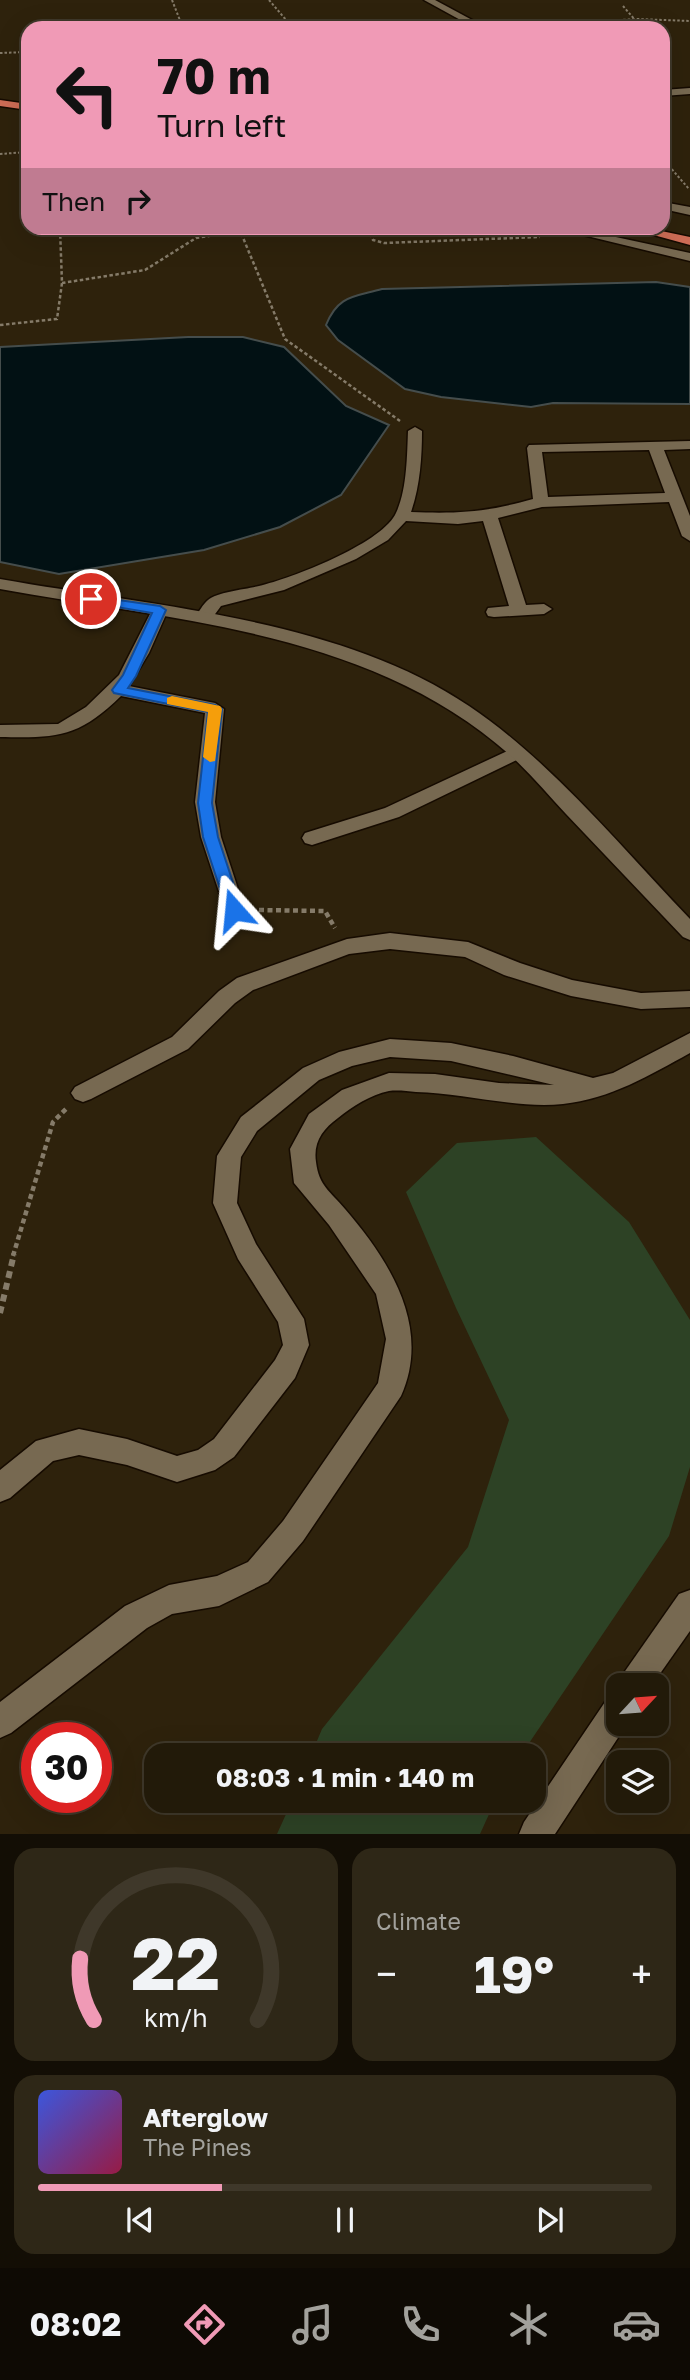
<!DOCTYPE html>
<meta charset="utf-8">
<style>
body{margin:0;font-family:"Golos Text",sans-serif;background:#2e2717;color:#f1f3f6;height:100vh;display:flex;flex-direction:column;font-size:26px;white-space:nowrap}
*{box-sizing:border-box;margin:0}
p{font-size:23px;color:#a2a19c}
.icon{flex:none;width:38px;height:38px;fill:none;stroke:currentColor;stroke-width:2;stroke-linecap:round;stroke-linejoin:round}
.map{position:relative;height:1834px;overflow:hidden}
.panel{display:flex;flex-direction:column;gap:14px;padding:14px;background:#130e05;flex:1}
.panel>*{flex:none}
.guide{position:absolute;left:21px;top:21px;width:649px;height:214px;border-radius:21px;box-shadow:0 7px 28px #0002,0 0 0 2px #3f382a;background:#f09ab6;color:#111;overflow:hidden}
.needle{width:46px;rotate:64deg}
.controls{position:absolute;left:606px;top:1673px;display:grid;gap:14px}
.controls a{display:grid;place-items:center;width:63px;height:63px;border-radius:14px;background:#221a09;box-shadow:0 7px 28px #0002,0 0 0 2px #3f382a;font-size:35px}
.speed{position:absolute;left:21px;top:1722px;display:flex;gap:14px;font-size:35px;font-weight:700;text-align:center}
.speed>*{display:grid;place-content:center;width:91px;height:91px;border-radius:50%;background:#221a09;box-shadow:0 7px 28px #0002,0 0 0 2px #3f382a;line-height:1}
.speed .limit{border:10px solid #d22;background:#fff;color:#111}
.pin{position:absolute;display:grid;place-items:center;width:60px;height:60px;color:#fff;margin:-30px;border:4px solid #fff;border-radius:50%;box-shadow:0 2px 7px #0007}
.me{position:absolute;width:77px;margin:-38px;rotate:342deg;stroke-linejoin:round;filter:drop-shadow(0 0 5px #0008)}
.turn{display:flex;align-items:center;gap:24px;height:147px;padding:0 21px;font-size:32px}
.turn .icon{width:91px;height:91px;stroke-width:2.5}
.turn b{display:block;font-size:49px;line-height:60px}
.then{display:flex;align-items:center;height:66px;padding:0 21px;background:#0003;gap:14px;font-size:26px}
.big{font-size:52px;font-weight:700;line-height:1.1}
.panel .card{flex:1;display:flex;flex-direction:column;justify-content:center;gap:10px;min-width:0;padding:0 24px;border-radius:21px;background:#2e2717}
.panel .dial{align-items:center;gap:0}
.dial svg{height:182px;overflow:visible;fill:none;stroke:#3f382a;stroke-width:7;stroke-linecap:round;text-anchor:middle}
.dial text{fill:#f1f3f6;stroke:none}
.song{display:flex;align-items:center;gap:21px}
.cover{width:84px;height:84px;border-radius:10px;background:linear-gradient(135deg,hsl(230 70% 55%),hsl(340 70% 35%))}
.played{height:7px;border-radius:4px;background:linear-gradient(90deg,#f09ab6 30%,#3f382a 30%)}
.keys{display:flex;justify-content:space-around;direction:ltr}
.heat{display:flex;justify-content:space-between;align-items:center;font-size:38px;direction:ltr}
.panel .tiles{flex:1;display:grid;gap:14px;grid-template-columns:1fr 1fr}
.card:last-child{grid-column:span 2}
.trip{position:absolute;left:144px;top:1743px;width:402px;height:70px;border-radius:21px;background:#221a09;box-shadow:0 7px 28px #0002,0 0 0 2px #3f382a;font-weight:700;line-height:70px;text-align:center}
.tabs{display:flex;height:112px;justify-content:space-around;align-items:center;background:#0e0a04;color:#a2a19c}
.tabs .icon{width:49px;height:49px}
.tabs .on{color:#f09ab6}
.tabs b{font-size:32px;color:#f1f3f6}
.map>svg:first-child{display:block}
.green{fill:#2d4225}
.water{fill:#021114;stroke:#454d4c;stroke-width:2}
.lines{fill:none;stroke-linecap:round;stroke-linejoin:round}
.minor-casing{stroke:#160b00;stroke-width:3}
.tertiary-casing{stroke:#160b00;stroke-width:3}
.trunk-casing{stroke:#160b00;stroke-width:3}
.path-far3{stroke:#857b69;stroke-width:2;stroke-dasharray:2.5 2;stroke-linecap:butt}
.path-far2{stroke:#857b69;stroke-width:2.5;stroke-dasharray:3.5 2.5;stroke-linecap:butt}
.path-far1{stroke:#857b69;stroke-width:4.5;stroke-dasharray:5 3.5;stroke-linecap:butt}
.path{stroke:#857b69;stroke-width:6;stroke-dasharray:7 5;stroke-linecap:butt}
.minor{fill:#776951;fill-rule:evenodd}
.tertiary{fill:#776951;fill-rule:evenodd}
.trunk{fill:#ce6d56;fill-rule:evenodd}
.route{fill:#1a73e8;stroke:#114b97;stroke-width:2}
.slow{fill:#f59e0b}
</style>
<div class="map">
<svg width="690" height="1834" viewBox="0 0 690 1834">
<rect width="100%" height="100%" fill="#2e220c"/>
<g class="green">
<polygon points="536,1137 629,1222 690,1320 690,1467 669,1536 521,1755 311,1755 322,1729 468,1547 509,1420 456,1308 406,1192 457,1143"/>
<polygon points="292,1801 495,1801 480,1834 277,1834"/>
</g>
<g class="water">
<path d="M 656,282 L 690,287 L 690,404 L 553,403 L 531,407 L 441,397 L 405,389 L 338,340 L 326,325 C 338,295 354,297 382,289 Z"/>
<polygon points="188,337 243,337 284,347 346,406 389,425 341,495 280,527 204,550 59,574 0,562 0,347"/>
</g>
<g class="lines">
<g class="minor-casing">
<g id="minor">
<polygon points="424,0 435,0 487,28 475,28"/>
<polygon points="690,88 690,94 663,96 663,90"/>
<polygon points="663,202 690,207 690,215 663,209"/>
<polygon points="554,228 574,228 690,253 690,261"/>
<path d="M 415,427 L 422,431 C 422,458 420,486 411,512 C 459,514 487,512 533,499 L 527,448 L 529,445 L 690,441 L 690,449 L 664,450 L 690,516 L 690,541 L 682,536 L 669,502 L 542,507 L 498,518 L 526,605 L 544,604 L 552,609 L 544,614 L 494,617 L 488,616 L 486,612 L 488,608 L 509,606 L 483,521 L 458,524 L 406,521 L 388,540 L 356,559 L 284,590 L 221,606 L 210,621 L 198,621 L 195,617 C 199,612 203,604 208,600 C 217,592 247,589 259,586 C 292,578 378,545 395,515 C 407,492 407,456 408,431 ZM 649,450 L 665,493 L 548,497 L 542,452 Z"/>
<path d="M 160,605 L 168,610 L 149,653 L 129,686 L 215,703 L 224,709 L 215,802 L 221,837 L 245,910 L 242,915 L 235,917 L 228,915 L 225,910 L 201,837 L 195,802 L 205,713 L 121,696 C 78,738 57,738 0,737 L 0,725 L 58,724 L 86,707 L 119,675 L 152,610 Z"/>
<polygon points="518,746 527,752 525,756 399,817 312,845 305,843 302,838 305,833 385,808"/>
<polygon points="390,933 468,942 520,963 572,980 641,993 690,991 690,1007 641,1009 571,996 504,975 465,957 390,949 349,954 253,990 235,1003 188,1049 91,1099 83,1102 75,1099 71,1093 75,1087 172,1037 219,991 237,978 347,939"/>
<path d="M 690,1033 L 690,1053 C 650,1075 610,1099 563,1104 C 517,1109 463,1093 416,1092 C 407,1091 397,1090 389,1091 C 370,1095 353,1106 338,1118 C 323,1129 313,1142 316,1162 C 319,1186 330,1191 345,1209 C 389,1260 432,1327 401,1396 L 303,1541 L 268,1582 L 219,1606 L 172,1614 L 147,1628 L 11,1733 L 0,1738 L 0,1702 L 125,1606 L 169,1585 L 217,1576 L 248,1562 L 283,1521 L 378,1383 L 386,1339 L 376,1294 L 329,1225 L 294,1183 L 290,1149 L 309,1114 L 342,1090 L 389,1073 L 435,1074 L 499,1083 L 554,1085 L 451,1061 L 390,1057 L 352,1066 L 319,1080 L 257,1131 L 241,1157 L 237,1203 L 256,1244 L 304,1319 L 309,1345 L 295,1378 L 234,1457 L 215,1470 L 177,1482 L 127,1465 L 79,1455 L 53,1461 L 10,1498 L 0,1502 L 0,1470 L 36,1441 L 79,1429 L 127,1439 L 177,1456 L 198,1450 L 214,1439 L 275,1360 L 283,1345 L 278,1322 L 238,1259 L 213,1203 L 217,1156 L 241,1117 L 303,1068 L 339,1052 L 390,1039 L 451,1043 L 513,1056 L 593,1078 L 613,1073 Z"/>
<polygon points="690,1590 690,1631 652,1685 619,1685 623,1674 679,1594"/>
<polygon points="618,1694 618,1724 627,1724 555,1834 519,1834 524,1822 607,1699"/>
</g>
</g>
<g class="tertiary-casing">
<path id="tertiary" d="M 0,579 C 150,606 340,618 469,706 C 551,761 621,847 690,919 L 690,940 L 683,937 C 644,896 605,855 566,814 C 548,795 531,774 511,756 C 372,631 176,621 0,589 Z"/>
</g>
<g class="trunk-casing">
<g id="trunk">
<polygon points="0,100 28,104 28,110 0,106"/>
<polygon points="628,228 647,228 690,237 690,245"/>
</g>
</g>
<g class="path-far3">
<polyline points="172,0 183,28"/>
<polyline points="269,0 293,28"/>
<polyline points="623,6 642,28"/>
<polyline points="502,27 637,19 690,21"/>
<polyline points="0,53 28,52"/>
<polyline points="663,61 671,72"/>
<polyline points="0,154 28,152"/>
<polyline points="663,159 689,189"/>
</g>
<g class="path-far2">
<polyline points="239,228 285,339 400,421"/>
<polyline points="368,228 373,240 384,243 540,237"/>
<polyline points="62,283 145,270 196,238 240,231"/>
<polyline points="0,325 57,319 62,283 60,228"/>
</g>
<g class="path-far1">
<polyline points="259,910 325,911 335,928"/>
<polyline points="13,1256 53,1122 66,1109"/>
</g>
<polyline class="path" points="0,1313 14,1254"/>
<use href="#minor" class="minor"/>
<use href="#tertiary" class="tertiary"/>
<use href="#trunk" class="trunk"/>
</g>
<polygon class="route" points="91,596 160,606 166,610 136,676 128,688 215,705 222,709 212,803 218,837 242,910 240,914 234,915 227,910 203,837 198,803 208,712 114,693 112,690 123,675 152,613 87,602 87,597"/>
<polygon class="slow" points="172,696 220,706 222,709 215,761 210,762 203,757 208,712 167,704 167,698"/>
</svg>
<div class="controls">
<a><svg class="needle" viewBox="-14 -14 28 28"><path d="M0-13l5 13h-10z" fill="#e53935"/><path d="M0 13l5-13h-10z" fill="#a2a19c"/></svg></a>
<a><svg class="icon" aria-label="layers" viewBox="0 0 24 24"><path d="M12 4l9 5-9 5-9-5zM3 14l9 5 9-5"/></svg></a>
</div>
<div class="speed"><div class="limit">30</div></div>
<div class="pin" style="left:91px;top:599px;background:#d93025"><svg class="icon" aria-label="arrive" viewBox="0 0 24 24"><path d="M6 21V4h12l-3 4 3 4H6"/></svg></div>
<svg class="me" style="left:234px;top:910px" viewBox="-20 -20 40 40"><path d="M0-17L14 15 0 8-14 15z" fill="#1a73e8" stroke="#fff" stroke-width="4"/></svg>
<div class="trip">08:03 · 1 min · 140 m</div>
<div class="guide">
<div class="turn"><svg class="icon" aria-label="left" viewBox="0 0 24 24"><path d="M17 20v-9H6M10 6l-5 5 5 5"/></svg><div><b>70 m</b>Turn left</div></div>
<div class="then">Then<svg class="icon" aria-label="right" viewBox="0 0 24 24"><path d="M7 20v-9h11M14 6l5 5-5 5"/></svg></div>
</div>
</div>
<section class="panel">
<div class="tiles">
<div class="card dial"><svg viewBox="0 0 100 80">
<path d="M14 69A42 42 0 1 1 86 69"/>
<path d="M14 69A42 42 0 0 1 8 42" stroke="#f09ab6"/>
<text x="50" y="56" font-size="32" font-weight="700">22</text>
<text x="50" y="72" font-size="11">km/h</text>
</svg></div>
<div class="card"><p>Climate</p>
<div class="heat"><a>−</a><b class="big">19°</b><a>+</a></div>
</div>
<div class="card">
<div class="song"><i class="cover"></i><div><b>Afterglow</b><p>The Pines</p></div></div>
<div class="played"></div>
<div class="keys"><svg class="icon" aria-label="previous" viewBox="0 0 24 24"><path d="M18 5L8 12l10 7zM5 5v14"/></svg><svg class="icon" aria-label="pause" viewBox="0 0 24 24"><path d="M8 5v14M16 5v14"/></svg><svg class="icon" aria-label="next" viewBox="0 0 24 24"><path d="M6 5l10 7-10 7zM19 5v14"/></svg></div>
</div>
</div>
</section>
<nav class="tabs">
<b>08:02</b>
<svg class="icon on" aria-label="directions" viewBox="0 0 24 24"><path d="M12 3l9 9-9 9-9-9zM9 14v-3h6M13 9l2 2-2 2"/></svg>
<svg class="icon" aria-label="music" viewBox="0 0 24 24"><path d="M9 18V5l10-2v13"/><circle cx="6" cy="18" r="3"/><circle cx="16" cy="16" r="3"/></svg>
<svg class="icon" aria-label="phone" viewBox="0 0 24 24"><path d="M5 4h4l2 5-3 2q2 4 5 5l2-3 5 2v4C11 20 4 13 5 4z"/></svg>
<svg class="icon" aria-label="climate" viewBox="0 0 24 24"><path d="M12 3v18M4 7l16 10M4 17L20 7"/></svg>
<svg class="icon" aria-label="car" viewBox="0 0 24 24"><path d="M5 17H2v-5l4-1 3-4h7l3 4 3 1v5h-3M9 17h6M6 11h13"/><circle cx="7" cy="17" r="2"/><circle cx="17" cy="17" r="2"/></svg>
</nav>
